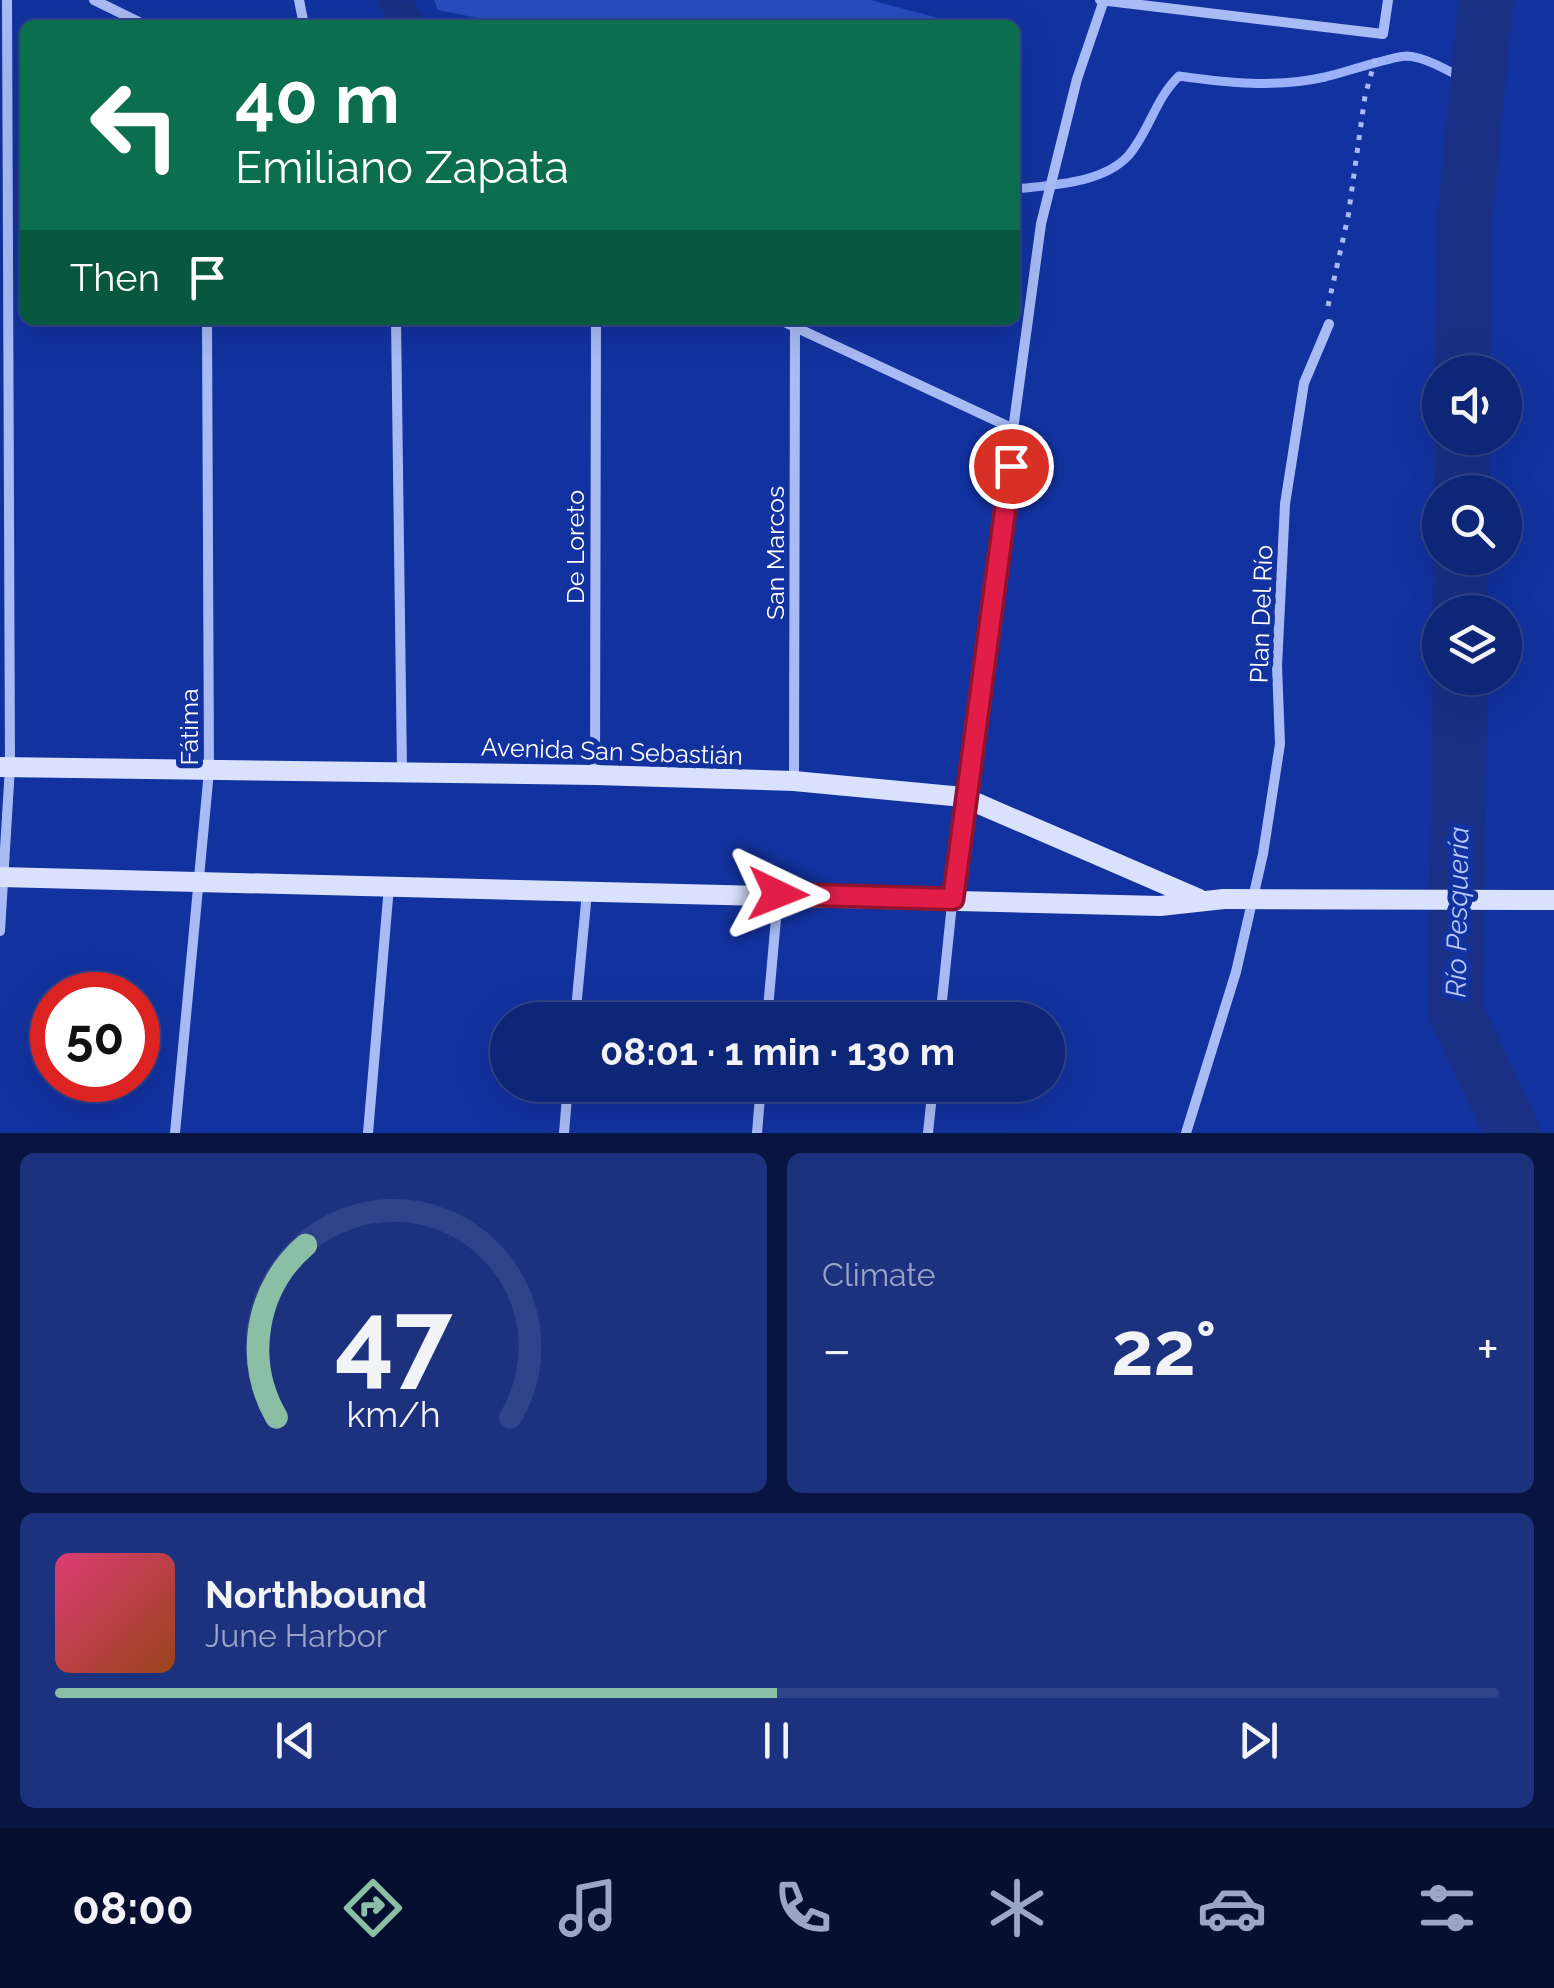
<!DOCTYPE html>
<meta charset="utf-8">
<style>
body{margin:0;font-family:Raleway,sans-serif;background:#1c327f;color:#f1f3f6;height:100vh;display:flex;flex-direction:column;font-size:38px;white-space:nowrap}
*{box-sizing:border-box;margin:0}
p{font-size:32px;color:#9ba5c6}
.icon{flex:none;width:55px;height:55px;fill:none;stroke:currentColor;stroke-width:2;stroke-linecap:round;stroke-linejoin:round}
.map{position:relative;height:1133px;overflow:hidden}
.sheet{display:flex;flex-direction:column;gap:20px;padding:20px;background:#081541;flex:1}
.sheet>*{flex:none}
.guide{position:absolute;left:20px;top:20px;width:1000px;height:305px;border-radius:15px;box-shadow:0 10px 40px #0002,0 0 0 2px #2e4389;background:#0b6e4f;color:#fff;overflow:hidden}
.tools{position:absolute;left:1422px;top:355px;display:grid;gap:20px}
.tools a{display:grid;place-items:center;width:100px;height:100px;border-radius:50%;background:#0e2677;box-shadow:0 10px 40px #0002,0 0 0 2px #2e4389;font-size:50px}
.speed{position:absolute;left:30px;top:972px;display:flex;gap:20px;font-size:50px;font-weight:700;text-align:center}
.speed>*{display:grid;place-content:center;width:130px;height:130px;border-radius:50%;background:#0e2677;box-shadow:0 10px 40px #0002,0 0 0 2px #2e4389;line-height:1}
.speed .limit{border:15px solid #d22;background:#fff;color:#111}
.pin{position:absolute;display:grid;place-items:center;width:85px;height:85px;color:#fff;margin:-42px;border:5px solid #fff;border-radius:50%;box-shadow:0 2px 10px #0007}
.me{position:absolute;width:110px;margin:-55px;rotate:92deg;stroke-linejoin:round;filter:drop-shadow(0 0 8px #0008)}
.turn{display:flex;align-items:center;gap:35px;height:210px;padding:0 50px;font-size:45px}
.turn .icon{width:130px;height:130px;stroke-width:2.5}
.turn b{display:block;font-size:70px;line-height:85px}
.then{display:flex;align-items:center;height:95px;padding:0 50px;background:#0003;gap:20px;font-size:38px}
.big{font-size:75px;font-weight:700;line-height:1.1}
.sheet .widget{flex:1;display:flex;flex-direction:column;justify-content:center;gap:15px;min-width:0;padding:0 35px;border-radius:15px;background:#1c327f}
.sheet .dial{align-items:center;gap:0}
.dial svg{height:260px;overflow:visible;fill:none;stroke:#2e4389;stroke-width:7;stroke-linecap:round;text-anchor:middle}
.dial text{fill:#f1f3f6;stroke:none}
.song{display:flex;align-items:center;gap:30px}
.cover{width:120px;height:120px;border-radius:15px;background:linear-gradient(135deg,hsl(340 70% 55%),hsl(20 70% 35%))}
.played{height:10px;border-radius:5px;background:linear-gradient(90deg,#8abfa5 50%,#2e4389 50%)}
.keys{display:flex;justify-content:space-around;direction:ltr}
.heat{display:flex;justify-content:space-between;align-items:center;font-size:55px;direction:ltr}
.sheet .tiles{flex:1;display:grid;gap:20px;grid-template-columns:1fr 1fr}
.widget:last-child{grid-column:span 2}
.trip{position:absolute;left:490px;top:1002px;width:575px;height:100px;border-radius:50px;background:#0e2677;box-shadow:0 10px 40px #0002,0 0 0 2px #2e4389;font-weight:700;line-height:100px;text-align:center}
.menu{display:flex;height:160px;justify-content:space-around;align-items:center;background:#060f30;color:#9ba5c6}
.menu .icon{width:70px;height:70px}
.menu .active{color:#8abfa5}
.menu b{font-size:45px;color:#f1f3f6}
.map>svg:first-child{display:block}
.green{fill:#294cbf}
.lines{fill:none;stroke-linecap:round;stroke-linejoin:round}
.stream{stroke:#9bb2f8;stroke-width:9}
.canal{stroke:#193085;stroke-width:32}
.river{stroke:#193085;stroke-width:55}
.path{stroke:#a9bbf5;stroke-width:5;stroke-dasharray:5 8;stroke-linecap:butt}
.street{stroke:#a9bbf5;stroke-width:10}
.secondary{stroke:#d9e1fd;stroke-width:20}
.secondary-bridge{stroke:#d9e1fd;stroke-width:20}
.route-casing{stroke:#92132f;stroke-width:25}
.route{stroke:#e11d48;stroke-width:18}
.labels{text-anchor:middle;stroke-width:10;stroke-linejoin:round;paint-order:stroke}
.street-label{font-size:25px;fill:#fff;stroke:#12329f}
.water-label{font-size:28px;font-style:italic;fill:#b6c7fb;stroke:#12329f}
</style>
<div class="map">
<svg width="1554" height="1133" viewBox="0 0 1554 1133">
<rect width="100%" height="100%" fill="#12329f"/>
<polygon class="green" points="434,0 870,0 965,25 512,25 438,10"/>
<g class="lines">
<path class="stream" d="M 1015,189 C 1050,185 1102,184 1128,156 C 1149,132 1155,99 1179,76 C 1227,83 1277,88 1325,77 C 1343,73 1393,56 1407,56 C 1431,58 1456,76 1478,86"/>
<polyline class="canal" points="394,0 410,25"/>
<g class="river">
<polyline points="1463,372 1465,217 1486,0"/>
<polyline points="1462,492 1462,438"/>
<polyline points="1460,612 1461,558"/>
<polyline points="1460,678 1456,1012 1513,1133"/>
</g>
<polyline class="path" points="1328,306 1348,217 1365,96 1377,53"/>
<g class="street">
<polyline points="94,0 145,25"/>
<polyline points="299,0 304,25"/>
<polyline points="1100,0 1383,34 1388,0"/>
<polyline points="396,320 402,770"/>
<polyline points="780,320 1016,430"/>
<polyline points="595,774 596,320"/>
<polyline points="794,781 795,325"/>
<polyline points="0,931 10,767 7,0"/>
<polyline points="575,1020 587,892"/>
<polyline points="767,1020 778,896"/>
<polyline points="940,1020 963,797 1041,224 1077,79 1104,0"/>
<polyline points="175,1133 209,771 207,320"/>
<polyline points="368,1133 389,886"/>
<polyline points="564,1133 568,1085"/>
<polyline points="757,1133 761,1085"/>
<polyline points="928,1133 933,1085"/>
<polyline points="1186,1133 1236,972 1263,854 1280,744 1277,666 1285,504 1304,383 1329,324"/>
</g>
<g class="secondary">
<polyline points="0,767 595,775 794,781 963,797 1199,899"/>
<polyline points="0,877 1160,906 1224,899"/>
</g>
<polyline class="secondary-bridge" points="1224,899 1554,900"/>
</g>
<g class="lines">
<g class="route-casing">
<polyline id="route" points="778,894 953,899 1011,466"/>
</g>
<use href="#route" class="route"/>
</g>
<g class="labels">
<g class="street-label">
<text transform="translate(575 547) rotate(-90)" y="9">De Loreto</text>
<text transform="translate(775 553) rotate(-90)" y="9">San Marcos</text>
<text transform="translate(1261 614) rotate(-88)" y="9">Plan Del Río</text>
<text transform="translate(189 727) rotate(-90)" y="9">Fátima</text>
<text transform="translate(612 751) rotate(2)" y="9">Avenida San Sebastián</text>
</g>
<g class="water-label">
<text transform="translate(1457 912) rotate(-89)" y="10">Río Pesquería</text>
</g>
</g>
</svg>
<div class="tools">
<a><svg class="icon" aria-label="sound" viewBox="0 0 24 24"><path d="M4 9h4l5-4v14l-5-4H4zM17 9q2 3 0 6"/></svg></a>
<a><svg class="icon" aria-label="search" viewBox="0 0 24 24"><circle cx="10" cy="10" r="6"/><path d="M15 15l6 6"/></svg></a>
<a><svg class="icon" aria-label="layers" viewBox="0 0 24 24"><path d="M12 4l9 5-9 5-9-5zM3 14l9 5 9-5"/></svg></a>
</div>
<div class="speed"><div class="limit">50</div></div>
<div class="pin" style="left:1011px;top:466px;background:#d93025"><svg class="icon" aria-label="arrive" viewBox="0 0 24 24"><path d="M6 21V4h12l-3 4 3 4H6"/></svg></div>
<svg class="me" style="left:778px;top:894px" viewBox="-20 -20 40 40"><path d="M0-17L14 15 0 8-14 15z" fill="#e11d48" stroke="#fff" stroke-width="4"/></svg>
<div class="trip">08:01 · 1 min · 130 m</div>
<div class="guide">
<div class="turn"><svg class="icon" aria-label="left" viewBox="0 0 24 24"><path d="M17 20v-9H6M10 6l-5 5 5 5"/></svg><div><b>40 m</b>Emiliano Zapata</div></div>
<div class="then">Then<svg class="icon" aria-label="arrive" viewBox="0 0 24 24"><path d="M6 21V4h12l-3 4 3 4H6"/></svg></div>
</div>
</div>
<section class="sheet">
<div class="tiles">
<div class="widget dial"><svg viewBox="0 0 100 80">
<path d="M14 69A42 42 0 1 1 86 69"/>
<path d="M14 69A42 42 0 0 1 23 16" stroke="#8abfa5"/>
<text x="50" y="56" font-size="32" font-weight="700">47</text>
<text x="50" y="72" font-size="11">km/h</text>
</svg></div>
<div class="widget"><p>Climate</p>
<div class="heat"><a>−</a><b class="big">22°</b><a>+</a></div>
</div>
<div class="widget">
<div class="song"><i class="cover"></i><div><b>Northbound</b><p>June Harbor</p></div></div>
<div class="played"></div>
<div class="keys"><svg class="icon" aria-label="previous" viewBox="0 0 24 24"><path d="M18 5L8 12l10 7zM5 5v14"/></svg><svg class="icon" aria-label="pause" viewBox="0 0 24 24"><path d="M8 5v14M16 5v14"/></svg><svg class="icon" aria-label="next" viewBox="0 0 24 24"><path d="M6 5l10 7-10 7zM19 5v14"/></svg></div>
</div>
</div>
</section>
<nav class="menu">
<b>08:00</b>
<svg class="icon active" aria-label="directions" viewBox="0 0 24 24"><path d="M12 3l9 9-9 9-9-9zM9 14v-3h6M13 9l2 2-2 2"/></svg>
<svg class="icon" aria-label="music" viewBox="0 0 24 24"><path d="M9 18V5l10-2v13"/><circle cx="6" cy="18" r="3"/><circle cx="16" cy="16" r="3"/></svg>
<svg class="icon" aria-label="phone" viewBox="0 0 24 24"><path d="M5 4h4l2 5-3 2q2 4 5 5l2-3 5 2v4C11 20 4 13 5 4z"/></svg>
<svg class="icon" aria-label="climate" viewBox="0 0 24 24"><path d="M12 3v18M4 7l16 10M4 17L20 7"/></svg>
<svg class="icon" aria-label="car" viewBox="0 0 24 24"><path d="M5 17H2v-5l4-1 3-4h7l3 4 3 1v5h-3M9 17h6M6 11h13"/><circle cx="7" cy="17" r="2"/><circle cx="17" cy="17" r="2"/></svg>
<svg class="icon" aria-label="filters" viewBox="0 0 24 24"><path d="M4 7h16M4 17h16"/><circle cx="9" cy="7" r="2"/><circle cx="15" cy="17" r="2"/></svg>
</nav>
